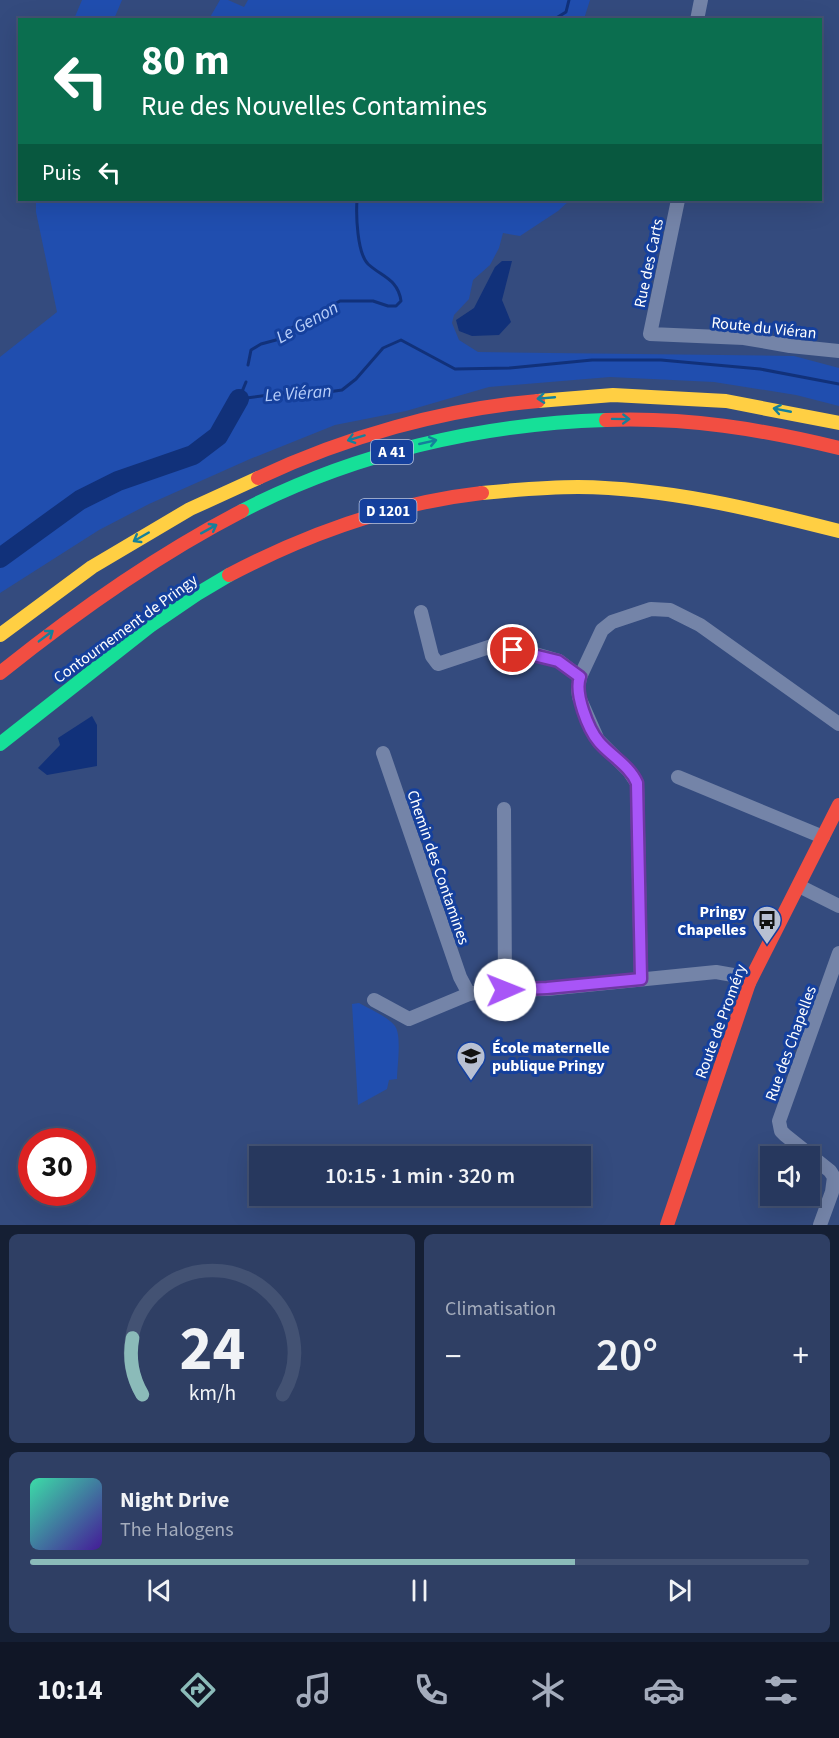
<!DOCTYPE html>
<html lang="fr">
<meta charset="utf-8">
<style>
body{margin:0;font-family:"Source Sans 3",sans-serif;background:#2f3f64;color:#f1f3f6;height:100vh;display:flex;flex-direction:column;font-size:22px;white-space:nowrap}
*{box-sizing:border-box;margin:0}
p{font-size:20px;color:#a4acbc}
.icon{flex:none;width:33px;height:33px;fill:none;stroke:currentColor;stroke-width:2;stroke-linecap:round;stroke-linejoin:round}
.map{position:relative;height:1225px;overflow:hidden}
.side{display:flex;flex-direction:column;gap:9px;padding:9px;background:#151f34;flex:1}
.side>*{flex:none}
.banner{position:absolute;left:18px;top:18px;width:804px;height:183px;border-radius:0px;box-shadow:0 6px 24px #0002,0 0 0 2px #435273;background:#0b6e4f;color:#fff;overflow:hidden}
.controls{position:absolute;left:760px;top:1146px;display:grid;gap:12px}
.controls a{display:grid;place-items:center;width:60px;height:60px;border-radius:0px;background:#27385e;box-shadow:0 6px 24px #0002,0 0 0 2px #435273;font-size:30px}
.speed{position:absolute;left:18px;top:1128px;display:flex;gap:12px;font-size:30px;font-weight:700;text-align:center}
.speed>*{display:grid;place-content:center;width:78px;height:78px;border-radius:50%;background:#27385e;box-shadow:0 6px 24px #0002,0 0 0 2px #435273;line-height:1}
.speed .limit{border:9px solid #d22;background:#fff;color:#111}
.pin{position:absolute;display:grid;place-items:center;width:51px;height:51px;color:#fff;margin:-26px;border:3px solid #fff;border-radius:50%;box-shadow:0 2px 6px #0007}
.me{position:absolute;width:66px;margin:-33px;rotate:89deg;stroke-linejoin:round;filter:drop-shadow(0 0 4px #0008)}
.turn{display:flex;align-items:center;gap:21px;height:126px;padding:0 24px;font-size:27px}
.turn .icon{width:78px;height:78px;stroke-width:2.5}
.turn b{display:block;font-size:42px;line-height:51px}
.then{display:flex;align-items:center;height:57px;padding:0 24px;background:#0003;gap:12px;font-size:22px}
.big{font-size:45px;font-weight:600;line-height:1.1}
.side .widget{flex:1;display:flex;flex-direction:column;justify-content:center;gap:9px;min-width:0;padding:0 21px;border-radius:9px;background:#2f3f64}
.side .dial{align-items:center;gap:0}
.dial svg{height:156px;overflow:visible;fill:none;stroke:#435273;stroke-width:7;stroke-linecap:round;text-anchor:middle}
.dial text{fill:#f1f3f6;stroke:none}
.song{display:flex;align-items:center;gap:18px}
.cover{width:72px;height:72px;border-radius:9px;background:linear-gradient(135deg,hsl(160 70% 55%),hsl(260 70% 35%))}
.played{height:6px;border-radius:3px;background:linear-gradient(90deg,#8bbbb9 70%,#435273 70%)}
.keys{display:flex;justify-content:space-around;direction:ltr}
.heat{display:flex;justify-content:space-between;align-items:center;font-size:33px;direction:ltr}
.side .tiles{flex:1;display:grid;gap:9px;grid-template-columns:1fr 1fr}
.widget:last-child{grid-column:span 2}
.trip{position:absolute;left:249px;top:1146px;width:342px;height:60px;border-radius:0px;background:#27385e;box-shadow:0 6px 24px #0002,0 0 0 2px #435273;font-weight:600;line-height:60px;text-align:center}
.tabs{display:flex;height:96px;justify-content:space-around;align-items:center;background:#101626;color:#a4acbc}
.tabs .icon{width:42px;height:42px}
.tabs .on{color:#8bbbb9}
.tabs b{font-size:27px;color:#f1f3f6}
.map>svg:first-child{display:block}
.green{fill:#204eaf}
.water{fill:#11317a}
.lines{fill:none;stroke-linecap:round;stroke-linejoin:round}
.stream{stroke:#11317a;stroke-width:3}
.river{stroke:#11317a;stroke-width:20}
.street{stroke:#7484a8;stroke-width:14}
.fast{stroke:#16e098;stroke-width:14}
.slow{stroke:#ffcf43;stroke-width:14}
.jam{stroke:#f24e42;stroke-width:14}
.oneway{stroke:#15809b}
.route-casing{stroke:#6d37a1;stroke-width:15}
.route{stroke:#a855f7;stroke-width:10}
.labels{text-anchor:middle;stroke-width:6;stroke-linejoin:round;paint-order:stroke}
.shield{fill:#15409d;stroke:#b9c6e2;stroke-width:1.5}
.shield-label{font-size:15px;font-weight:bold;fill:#fff}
.street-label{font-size:16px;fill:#fff;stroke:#15409d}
.poi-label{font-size:16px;font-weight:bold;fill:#fff;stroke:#15409d;text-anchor:end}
.water-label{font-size:18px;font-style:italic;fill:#b8cefa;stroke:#15409d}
</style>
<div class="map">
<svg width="839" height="1225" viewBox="0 0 839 1225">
<rect width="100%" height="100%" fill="#344b7e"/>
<g class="green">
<polygon points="82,0 122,0 114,19 74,19"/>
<polygon points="220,0 228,0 244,7 248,0 590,0 584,19 209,19"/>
<polygon points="36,200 570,200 558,211 520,236 503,233 499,248 490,265 473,280 469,299 454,315 452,323 459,340 478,352 794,356 839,368 839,406 796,395 714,382 610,377 489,387 406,411 335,425 250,459 149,504 99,530 0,593 0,357 57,312 36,212"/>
<path d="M 359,1003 C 369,1009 387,1016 395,1026 C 402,1036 397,1067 397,1079 L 389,1080 L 387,1089 L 358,1105 L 352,1004 Z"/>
</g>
<g class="water">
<polygon points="502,261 512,261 502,300 511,322 499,335 472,336 459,331 456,320 474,308 495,267"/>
<polygon points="92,716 97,725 97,766 47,775 38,768 60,745 58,738"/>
</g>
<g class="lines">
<g class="stream">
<polyline points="553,20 566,12 569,0"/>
<path d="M 248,365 L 251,350 L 261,344 L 276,340 L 296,325 L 340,301 L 373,301 L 388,306 L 396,306 L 401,301 C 398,279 382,277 368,264 C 357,253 356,215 357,200"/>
<polyline points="239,399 298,391 328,392 342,390 356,379 383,348 401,340 455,369 510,368 592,360 661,360 760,369 839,384"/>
<polyline points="239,399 246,382"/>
</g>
<polyline class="river" points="0,558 80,500 118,481 193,455 218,436 239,399"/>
<g class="street">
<polyline points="697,20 701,0"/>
<polyline points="678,200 650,334 744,338 790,346 839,351"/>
<polyline points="421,612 432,656 438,664 492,646 535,654 559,661 580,677"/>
<polyline points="383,753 460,977 469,994 492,990 547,989 716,972 733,975 749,983"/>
<polyline points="678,777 823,837"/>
<polyline points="504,809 505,990"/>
<polyline points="799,886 839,906"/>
<polyline points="641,979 637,783 629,771 598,740 579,697 578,689 580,677 602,630 612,622 651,609 670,610 700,625 839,724"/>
<polyline points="374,1000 409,1019 469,994"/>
<polyline points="820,1225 832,1192 834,1177 830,1171 785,1135 781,1131 779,1121 839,953"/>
</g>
<g class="fast">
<path d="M 242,511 C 354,453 480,424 606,420"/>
<polyline points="0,744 150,626 197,594 229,575"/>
</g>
<g class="slow">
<polyline points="538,401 613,395 726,401 839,423"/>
<path d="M 482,493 C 513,490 545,487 578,487 C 667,488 753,509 839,531"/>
<polyline points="0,635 92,567 190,509 258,478"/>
</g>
<g class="jam">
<path d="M 606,420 C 687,417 761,429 839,448"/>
<path d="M 258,478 C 345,437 443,409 538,401"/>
<path d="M 229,575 C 307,534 393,503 482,493"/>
<path d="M 0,673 C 76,612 155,556 242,511"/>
<polyline points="667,1225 749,983 839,805"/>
</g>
</g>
<defs><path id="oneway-shaft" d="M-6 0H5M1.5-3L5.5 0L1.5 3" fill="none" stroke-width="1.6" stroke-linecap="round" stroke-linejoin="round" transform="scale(1.5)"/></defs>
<g class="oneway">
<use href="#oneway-shaft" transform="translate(546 398) rotate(175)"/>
<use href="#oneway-shaft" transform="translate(782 410) rotate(-169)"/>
<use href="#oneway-shaft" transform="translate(621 419) rotate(1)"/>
<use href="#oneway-shaft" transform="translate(356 438) rotate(163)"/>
<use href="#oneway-shaft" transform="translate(428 442) rotate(-13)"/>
<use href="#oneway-shaft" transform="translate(209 529) rotate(-29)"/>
<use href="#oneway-shaft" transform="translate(141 537) rotate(150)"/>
<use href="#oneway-shaft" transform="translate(46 636) rotate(-37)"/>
</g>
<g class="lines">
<g class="route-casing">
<path id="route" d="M 505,990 L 547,988 L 641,979 L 637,783 C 630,766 611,756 599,742 C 588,729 574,693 580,677 L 558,661 L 513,650"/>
</g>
<use href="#route" class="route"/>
</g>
<defs>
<g id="bus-pin" transform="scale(1.5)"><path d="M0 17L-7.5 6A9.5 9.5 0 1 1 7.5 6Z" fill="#b8c0d2" stroke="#15409d"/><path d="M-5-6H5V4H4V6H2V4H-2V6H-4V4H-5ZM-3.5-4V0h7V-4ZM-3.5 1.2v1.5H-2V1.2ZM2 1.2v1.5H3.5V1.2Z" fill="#111"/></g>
<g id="school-pin" transform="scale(1.5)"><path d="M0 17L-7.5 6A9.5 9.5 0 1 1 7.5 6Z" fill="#b8c0d2" stroke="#15409d"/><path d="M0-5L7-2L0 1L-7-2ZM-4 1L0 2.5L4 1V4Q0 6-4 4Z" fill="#111"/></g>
</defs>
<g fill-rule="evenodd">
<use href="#bus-pin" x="767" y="920"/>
<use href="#school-pin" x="471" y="1056"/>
</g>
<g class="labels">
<g class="shield">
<rect x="371" y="440" width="42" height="24" rx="4.5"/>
<rect x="359.5" y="499" width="57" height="24" rx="4.5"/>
</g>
<g class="shield-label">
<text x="392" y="457">A 41</text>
<text x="388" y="516">D 1201</text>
</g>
<g class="street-label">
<text transform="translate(648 263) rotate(-78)" y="6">Rue des Carts</text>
<text transform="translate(764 327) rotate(6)" y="6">Route du Viéran</text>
<text transform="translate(125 628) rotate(-36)" y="6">Contournement de Pringy</text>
<text transform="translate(439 867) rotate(71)" y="6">Chemin des Contamines</text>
<text transform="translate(720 1021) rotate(-70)" y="6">Route de Proméry</text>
<text transform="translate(790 1043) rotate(-70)" y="6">Rue des Chapelles</text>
</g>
<g class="poi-label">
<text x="746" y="917">Pringy<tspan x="746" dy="18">Chapelles</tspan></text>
<text x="492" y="1053" text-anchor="start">École maternelle<tspan x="492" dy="18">publique Pringy</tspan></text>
</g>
<g class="water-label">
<text transform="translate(307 322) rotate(-29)" y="6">Le Genon</text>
<text transform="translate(298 393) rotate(-4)" y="6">Le Viéran</text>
</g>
</g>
</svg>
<div class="controls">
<a><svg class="icon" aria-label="sound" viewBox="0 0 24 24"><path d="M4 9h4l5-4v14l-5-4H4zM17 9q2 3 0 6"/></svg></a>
</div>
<div class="speed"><div class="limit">30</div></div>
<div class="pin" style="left:513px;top:650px;background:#d93025"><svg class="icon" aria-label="arrive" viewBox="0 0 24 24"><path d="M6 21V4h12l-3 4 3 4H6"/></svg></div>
<svg class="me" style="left:505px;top:990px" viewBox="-20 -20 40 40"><circle r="19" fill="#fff"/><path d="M0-13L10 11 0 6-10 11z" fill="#a855f7"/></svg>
<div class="trip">10:15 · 1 min · 320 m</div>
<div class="banner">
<div class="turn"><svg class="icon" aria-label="left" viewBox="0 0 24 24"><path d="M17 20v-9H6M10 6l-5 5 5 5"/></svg><div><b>80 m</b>Rue des Nouvelles Contamines</div></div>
<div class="then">Puis<svg class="icon" aria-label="left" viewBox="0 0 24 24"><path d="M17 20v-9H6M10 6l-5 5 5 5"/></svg></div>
</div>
</div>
<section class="side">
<div class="tiles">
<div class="widget dial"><svg viewBox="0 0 100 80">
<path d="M14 69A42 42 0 1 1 86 69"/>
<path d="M14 69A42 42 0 0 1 9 40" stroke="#8bbbb9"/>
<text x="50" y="56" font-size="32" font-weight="700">24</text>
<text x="50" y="72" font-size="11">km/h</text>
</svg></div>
<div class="widget"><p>Climatisation</p>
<div class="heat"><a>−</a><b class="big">20°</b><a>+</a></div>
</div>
<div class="widget">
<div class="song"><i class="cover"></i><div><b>Night Drive</b><p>The Halogens</p></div></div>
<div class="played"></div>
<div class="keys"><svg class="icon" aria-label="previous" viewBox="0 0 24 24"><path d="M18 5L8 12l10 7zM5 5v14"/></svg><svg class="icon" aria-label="pause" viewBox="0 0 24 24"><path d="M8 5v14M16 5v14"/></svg><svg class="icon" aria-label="next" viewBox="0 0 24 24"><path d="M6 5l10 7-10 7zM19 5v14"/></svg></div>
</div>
</div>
</section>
<nav class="tabs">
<b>10:14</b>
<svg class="icon on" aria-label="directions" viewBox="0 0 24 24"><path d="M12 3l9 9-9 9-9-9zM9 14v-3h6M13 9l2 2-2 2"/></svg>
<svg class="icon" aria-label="music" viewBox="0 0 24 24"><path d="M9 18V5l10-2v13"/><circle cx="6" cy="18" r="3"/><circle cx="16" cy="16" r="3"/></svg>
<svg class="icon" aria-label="phone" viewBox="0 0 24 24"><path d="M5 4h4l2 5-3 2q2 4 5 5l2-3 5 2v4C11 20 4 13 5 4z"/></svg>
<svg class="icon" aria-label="climate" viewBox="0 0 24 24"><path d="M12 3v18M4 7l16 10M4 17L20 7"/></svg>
<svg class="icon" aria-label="car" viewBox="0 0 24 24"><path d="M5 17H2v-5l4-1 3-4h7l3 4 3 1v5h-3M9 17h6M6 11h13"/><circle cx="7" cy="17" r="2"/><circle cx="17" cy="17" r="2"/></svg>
<svg class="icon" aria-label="filters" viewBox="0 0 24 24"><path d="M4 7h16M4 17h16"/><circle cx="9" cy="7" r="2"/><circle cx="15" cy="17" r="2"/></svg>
</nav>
